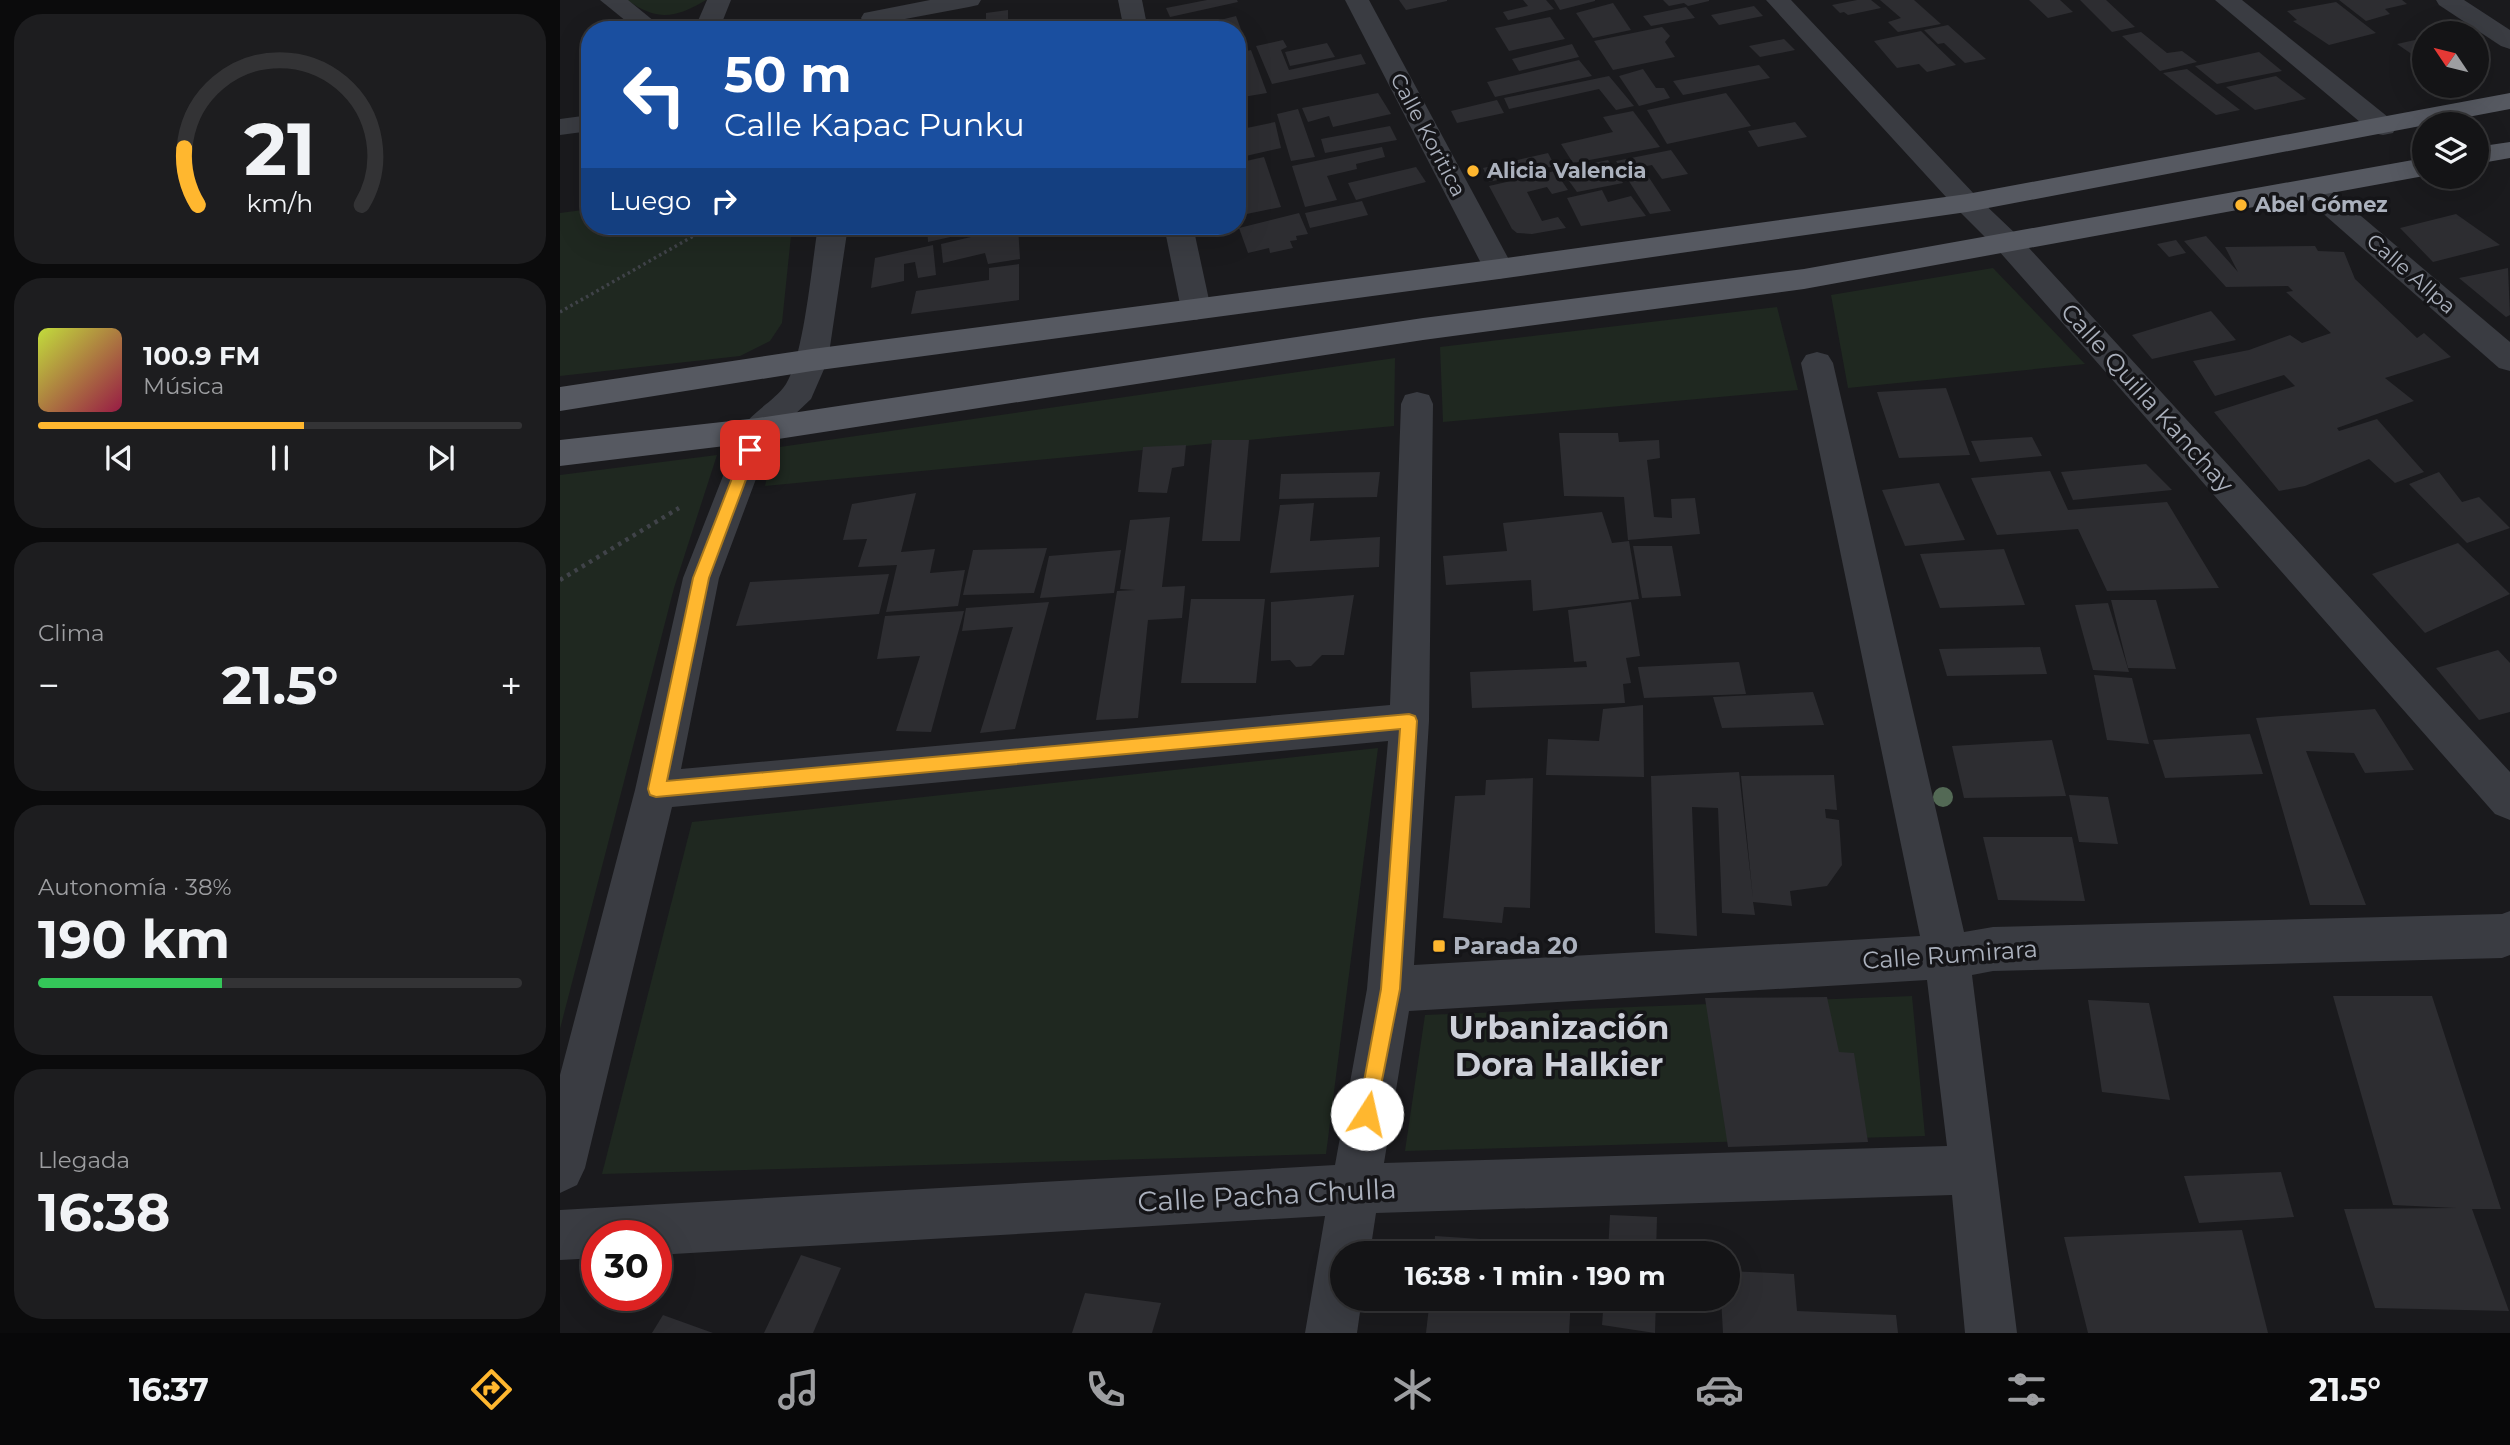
<!DOCTYPE html>
<html lang="es">
<meta charset="utf-8">
<style>
body{margin:0;font-family:Montserrat,sans-serif;background:#1d1d1f;color:#f1f3f6;height:100vh;display:flex;flex-direction:column;font-size:26px;white-space:nowrap}
*{box-sizing:border-box;margin:0}
p{font-size:23px;color:#9d9ea1}
.icon{flex:none;width:38px;height:38px;fill:none;stroke:currentColor;stroke-width:2;stroke-linecap:round;stroke-linejoin:round}
.map{position:relative;flex:1;overflow:hidden}
.panel{display:flex;flex-direction:column;gap:14px;padding:14px;background:#0b0b0c;width:560px}
.panel>*{flex:none}
.banner{position:absolute;left:21px;top:21px;width:665px;height:214px;border-radius:28px;box-shadow:0 7px 28px #0002,0 0 0 2px #333335;background:#1a4fa0;color:#fff;overflow:hidden}
.needle{width:46px;rotate:305deg}
.fabs{position:absolute;left:1852px;top:21px;display:grid;gap:14px}
.fabs a{display:grid;place-items:center;width:77px;height:77px;border-radius:50%;background:#141416;box-shadow:0 7px 28px #0002,0 0 0 2px #333335;font-size:35px}
.speed{position:absolute;left:21px;top:1220px;display:flex;gap:14px;font-size:35px;font-weight:700;text-align:center}
.speed>*{display:grid;place-content:center;width:91px;height:91px;border-radius:50%;background:#141416;box-shadow:0 7px 28px #0002,0 0 0 2px #333335;line-height:1}
.speed .limit{border:10px solid #d22;background:#fff;color:#111}
.pin{position:absolute;display:grid;place-items:center;width:60px;height:60px;color:#fff;margin:-30px;border-radius:14px;box-shadow:0 4px 10px #0006}
.me{position:absolute;width:77px;margin:-38px;rotate:10deg;stroke-linejoin:round;filter:drop-shadow(0 0 5px #0008)}
.turn{display:flex;align-items:center;gap:24px;height:147px;padding:0 28px;font-size:32px}
.turn .icon{width:91px;height:91px;stroke-width:2.5}
.turn b{display:block;font-size:49px;line-height:60px}
.then{display:flex;align-items:center;height:66px;padding:0 28px;background:#0003;gap:14px;font-size:26px}
.big{font-size:52px;font-weight:700;line-height:1.1}
.panel .card{flex:1;display:flex;flex-direction:column;justify-content:center;gap:10px;min-width:0;padding:0 24px;border-radius:28px;background:#1d1d1f}
.panel .dial{align-items:center;gap:0}
.dial svg{height:182px;overflow:visible;fill:none;stroke:#333335;stroke-width:7;stroke-linecap:round;text-anchor:middle}
.dial text{fill:#f1f3f6;stroke:none}
.song{display:flex;align-items:center;gap:21px}
.cover{width:84px;height:84px;border-radius:10px;background:linear-gradient(135deg,hsl(70 70% 55%),hsl(340 70% 35%))}
.played{height:7px;border-radius:4px;background:linear-gradient(90deg,#ffb72f 55%,#333335 55%)}
.keys{display:flex;justify-content:space-around;direction:ltr}
.heat{display:flex;justify-content:space-between;align-items:center;font-size:38px;direction:ltr}
.charge{height:10px;border-radius:5px;background:linear-gradient(90deg,#34c759 38%,#333335 0)}
.trip{position:absolute;left:770px;top:1241px;width:410px;height:70px;border-radius:35px;background:#141416;box-shadow:0 7px 28px #0002,0 0 0 2px #333335;font-weight:700;line-height:70px;text-align:center}
.tab-bar{display:flex;height:112px;justify-content:space-around;align-items:center;background:#080809;color:#9d9ea1}
.tab-bar .icon{width:49px;height:49px}
.tab-bar .current{color:#ffb72f}
.tab-bar b{font-size:32px;color:#f1f3f6}
main{display:flex;flex:1;min-height:0}
.map>svg:first-child{display:block}
.green{fill:#1f2820}
.building{fill:#2d2d31}
.lines{fill:none;stroke-linecap:round;stroke-linejoin:round}
.path-far1{stroke:#404349;stroke-width:3.5;stroke-dasharray:2.5 3.5;stroke-linecap:butt}
.path{stroke:#404349;stroke-width:4.5;stroke-dasharray:3.5 5;stroke-linecap:butt}
.minor{fill:#3a3c42;fill-rule:evenodd}
.major{fill:#565961;fill-rule:evenodd}
.tree{fill:#536955}
.route{fill:#ffb72f;stroke:#a6771f;stroke-width:2}
.poi-dot{fill:#ffb72f;stroke:#151518;stroke-width:2.5}
.labels{text-anchor:middle;stroke-width:7;stroke-linejoin:round;paint-order:stroke}
.far-street-label{font-size:21px;fill:#abb1bd;stroke:#151518}
.far-poi-label{font-size:21px;font-weight:bold;fill:#abb1bd;stroke:#151518;text-anchor:start}
.street-label{font-size:24px;fill:#abb1bd;stroke:#151518}
.poi-label{font-size:24px;font-weight:bold;fill:#abb1bd;stroke:#151518;text-anchor:start}
.near-street-label{font-size:28px;fill:#abb1bd;stroke:#151518}
.near-neighbourhood-label{font-size:32px;font-weight:bold;fill:#cdd0d9;stroke:#151518}
</style>
<main>
<section class="panel">
<div class="card dial"><svg viewBox="0 0 100 80">
<path d="M14 69A42 42 0 1 1 86 69"/>
<path d="M14 69A42 42 0 0 1 8 44" stroke="#ffb72f"/>
<text x="50" y="56" font-size="32" font-weight="700">21</text>
<text x="50" y="72" font-size="11">km/h</text>
</svg></div>
<div class="card">
<div class="song"><i class="cover"></i><div><b>100.9 FM</b><p>Música</p></div></div>
<div class="played"></div>
<div class="keys"><svg class="icon" aria-label="previous" viewBox="0 0 24 24"><path d="M18 5L8 12l10 7zM5 5v14"/></svg><svg class="icon" aria-label="pause" viewBox="0 0 24 24"><path d="M8 5v14M16 5v14"/></svg><svg class="icon" aria-label="next" viewBox="0 0 24 24"><path d="M6 5l10 7-10 7zM19 5v14"/></svg></div>
</div>
<div class="card"><p>Clima</p>
<div class="heat"><a>−</a><b class="big">21.5°</b><a>+</a></div>
</div>
<div class="card"><p>Autonomía · 38%</p><b class="big">190 km</b><div class="charge"></div></div>
<div class="card"><p>Llegada</p><b class="big">16:38</b></div>
</section>
<div class="map">
<svg width="1950" height="1333" viewBox="0 0 1950 1333">
<rect width="100%" height="100%" fill="#1a1a1d"/>
<g class="green">
<path d="M 67,0 L 146,0 C 114,19 97,21 67,0 Z"/>
<polygon points="30,209 30,226 232,226 222,323 210,341 180,356 0,376 0,213"/>
<polygon points="1433,268 1525,364 1288,388 1271,295"/>
<polygon points="1217,307 1238,390 883,422 880,347"/>
<polygon points="835,358 834,426 205,486 213,448"/>
<polygon points="157,455 114,588 0,1029 0,475"/>
<polygon points="818,748 766,1154 42,1174 132,822"/>
<polygon points="1352,996 1365,1136 845,1151 865,1015"/>
</g>
<g class="building">
<polygon points="647,0 677,0 678,2 610,17 606,8"/>
<polygon points="839,0 887,0 887,1 846,10"/>
<polygon points="963,0 986,0 994,9 948,20 943,12 968,6"/>
<polygon points="994,0 1035,0 1035,1 1000,10"/>
<polygon points="1103,0 1149,0 1149,1 1128,6 1124,3 1109,6"/>
<polygon points="1297,0 1311,0 1321,8 1288,15 1284,12 1280,13 1272,5"/>
<polygon points="1320,0 1354,0 1381,24 1338,32 1328,22 1341,18"/>
<polygon points="1469,0 1500,0 1513,12 1488,18"/>
<polygon points="1520,0 1546,0 1575,27 1552,32"/>
<polygon points="1779,0 1842,0 1847,4 1825,9 1830,14 1806,21"/>
<polygon points="1776,2 1816,33 1769,45 1733,21 1737,20 1727,11"/>
<polygon points="1053,3 1071,30 1033,38 1016,13"/>
<polygon points="1194,6 1203,16 1159,25 1151,15"/>
<polygon points="1126,7 1135,18 1091,26 1083,16"/>
<polygon points="448,10 448,30 426,30 426,13"/>
<polygon points="676,16 686,43 677,45 677,30 621,30"/>
<polygon points="990,17 1005,39 949,51 935,28"/>
<polygon points="1388,25 1426,59 1405,63 1384,43 1378,44 1364,30"/>
<polygon points="1102,27 1110,36 1105,42 1115,57 1053,70 1034,41"/>
<polygon points="1361,31 1396,65 1367,72 1359,64 1337,68 1314,41"/>
<polygon points="1581,32 1607,53 1622,51 1637,62 1600,71 1562,36"/>
<polygon points="1864,38 1864,57 1859,59 1837,44"/>
<polygon points="1224,39 1235,50 1200,57 1189,46"/>
<polygon points="723,40 727,47 721,50 729,70 801,54 806,64 712,84 696,46"/>
<polygon points="767,43 775,57 730,66 725,52"/>
<polygon points="1012,44 1019,57 959,71 952,59"/>
<polygon points="691,50 707,93 683,97 677,75 677,53"/>
<polygon points="1699,52 1722,71 1657,84 1635,66"/>
<polygon points="1019,60 1032,76 935,97 927,82"/>
<polygon points="1199,65 1210,78 1123,95 1113,81"/>
<polygon points="1083,69 1096,88 1104,88 1110,98 1079,106 1059,76"/>
<polygon points="1627,69 1680,110 1656,115 1603,73"/>
<polygon points="1049,76 1074,106 1056,110 1039,89 949,109 944,98"/>
<polygon points="1716,76 1746,99 1695,110 1666,87"/>
<polygon points="818,93 831,114 773,127 769,116 748,122 742,108"/>
<polygon points="1166,93 1191,126 1107,144 1087,110"/>
<polygon points="937,100 944,113 897,123 891,111"/>
<polygon points="738,109 755,157 731,161 717,114"/>
<polygon points="1073,111 1100,147 1013,163 1001,144 1053,132 1043,117"/>
<polygon points="715,122 721,148 677,158 677,145 680,144 677,130"/>
<polygon points="1235,122 1247,137 1198,147 1188,131"/>
<polygon points="830,126 837,140 765,153 761,139"/>
<polygon points="822,147 825,157 796,164 797,169 767,176 777,200 745,207 732,166"/>
<polygon points="1111,150 1128,174 1102,179 1092,165 1082,167 1111,211 1090,214 1056,161"/>
<polygon points="988,153 995,166 929,182 923,168"/>
<polygon points="704,157 721,207 677,216 677,163"/>
<polygon points="1048,160 1063,183 1017,192 1001,170"/>
<polygon points="856,167 866,182 796,200 788,183"/>
<polygon points="995,171 1008,190 992,194 987,187 967,192 982,221 998,217 1006,228 972,234 957,233 952,229 929,186"/>
<polygon points="1042,190 1048,202 1071,196 1086,216 1021,226 1007,198"/>
<polygon points="802,201 808,215 750,228 745,213"/>
<polygon points="739,213 748,234 736,236 737,240 730,241 733,248 710,253 709,248 688,253 679,228"/>
<polygon points="1896,214 1940,245 1873,262 1840,228"/>
<polygon points="367,226 425,226 426,229 368,242"/>
<polygon points="458,226 460,259 428,264 425,253 383,263 381,244"/>
<polygon points="1646,236 1678,272 1665,247 1755,246 1758,251 1784,252 1795,279 1857,338 1864,333 1891,357 1825,378 1854,401 1777,428 1779,431 1817,419 1864,472 1835,483 1809,459 1745,486 1719,491 1654,412 1735,386 1724,375 1655,396 1633,361 1689,350 1730,335 1742,343 1771,333 1726,292 1733,291 1728,286 1666,287 1624,241"/>
<polygon points="1616,240 1626,253 1609,257 1597,244"/>
<polygon points="373,245 376,275 358,278 355,262 344,264 344,281 311,288 315,258"/>
<polygon points="459,264 459,300 351,314 356,291 429,280 429,268"/>
<polygon points="1948,268 1950,315 1946,317 1899,278"/>
<polygon points="1651,311 1676,340 1592,359 1572,335"/>
<polygon points="1386,388 1410,455 1339,458 1317,392"/>
<polygon points="999,433 1058,433 1059,442 1099,440 1100,458 1087,460 1094,517 1112,518 1111,499 1135,498 1140,534 1068,540 1064,497 1004,496"/>
<polygon points="1472,437 1482,456 1420,462 1411,441"/>
<polygon points="652,440 689,440 680,541 642,541"/>
<polygon points="626,445 624,466 612,468 607,493 578,492 583,447"/>
<polygon points="1586,464 1612,490 1513,500 1501,472"/>
<polygon points="1490,471 1508,510 1607,502 1659,588 1547,591 1518,529 1437,535 1411,478"/>
<polygon points="820,472 817,497 719,499 721,474"/>
<polygon points="1879,472 1902,502 1919,497 1950,528 1907,543 1849,484"/>
<polygon points="1379,483 1405,540 1345,546 1322,490"/>
<polygon points="356,493 341,552 375,549 370,573 405,570 398,606 326,612 337,565 298,567 307,539 283,540 292,504"/>
<polygon points="754,503 750,541 820,537 819,567 710,573 720,505"/>
<polygon points="1042,512 1052,543 1069,541 1079,599 973,611 971,580 886,585 883,556 947,551 943,523"/>
<polygon points="610,517 602,587 625,586 622,618 588,620 578,718 536,720 557,591 575,590 560,589 570,520"/>
<polygon points="1898,543 1950,594 1865,633 1812,574"/>
<polygon points="1073,546 1112,546 1121,596 1082,598"/>
<polygon points="487,548 474,593 403,595 413,550"/>
<polygon points="1444,549 1465,605 1380,608 1360,554"/>
<polygon points="561,550 554,593 480,598 489,556"/>
<polygon points="329,574 319,614 176,626 190,582"/>
<polygon points="794,595 784,655 762,655 751,666 736,667 730,660 711,661 711,602"/>
<polygon points="631,599 705,599 696,683 621,683"/>
<polygon points="1551,600 1596,600 1616,669 1568,668"/>
<polygon points="489,602 455,729 420,733 453,627 402,631 406,608"/>
<polygon points="1071,602 1080,656 1066,658 1071,683 1063,684 1065,703 912,708 910,672 1027,667 1026,661 1014,662 1008,610"/>
<polygon points="1548,603 1569,672 1533,670 1515,605"/>
<polygon points="404,611 371,732 336,731 360,656 317,659 325,616"/>
<polygon points="1480,647 1487,674 1387,676 1379,649"/>
<polygon points="1938,650 1950,663 1950,712 1919,720 1876,668"/>
<polygon points="1179,662 1186,694 1084,698 1078,667"/>
<polygon points="1534,675 1572,678 1589,744 1547,740"/>
<polygon points="1253,692 1264,725 1162,728 1153,697"/>
<polygon points="1083,705 1084,777 986,775 988,739 1039,741 1043,709"/>
<polygon points="1815,709 1854,770 1805,773 1794,753 1746,751 1806,905 1750,905 1696,718"/>
<polygon points="1690,734 1703,774 1605,778 1593,740"/>
<polygon points="1492,740 1506,796 1404,798 1392,746"/>
<polygon points="1179,772 1193,899 1181,776 1274,775 1277,810 1265,809 1266,818 1279,820 1282,865 1267,886 1230,891 1232,906 1193,902 1195,915 1162,913 1158,808 1132,807 1137,936 1095,933 1091,776"/>
<polygon points="973,778 970,908 944,907 942,923 883,918 895,796 925,795 926,780"/>
<polygon points="1509,795 1548,797 1558,844 1519,842"/>
<polygon points="1423,837 1512,837 1525,901 1438,900"/>
<polygon points="1773,996 1872,996 1941,1209 1912,1209 1949,1311 1815,1308 1784,1209 1896,1208 1833,1205"/>
<polygon points="1267,997 1279,1052 1294,1053 1308,1142 1168,1147 1145,998"/>
<polygon points="1528,1000 1589,1003 1610,1100 1542,1092"/>
<polygon points="1721,1172 1734,1217 1639,1223 1624,1176"/>
<polygon points="1050,1215 1097,1217 1096,1253 1048,1253"/>
<polygon points="1682,1230 1708,1333 1528,1333 1504,1237"/>
<polygon points="875,1236 1013,1245 1013,1253 874,1253"/>
<polygon points="241,1255 281,1268 253,1333 204,1333"/>
<polygon points="1167,1271 1234,1274 1237,1311 1336,1315 1338,1333 1163,1333 1161,1298 1167,1298"/>
<polygon points="525,1293 601,1303 592,1333 512,1333"/>
<polygon points="870,1298 1011,1298 1009,1333 866,1333"/>
<polygon points="1044,1298 1096,1298 1095,1333 1042,1325"/>
<polygon points="103,1315 153,1333 92,1333"/>
</g>
<g class="lines">
<polyline class="path-far1" points="0,312 151,226"/>
<polyline class="path" points="0,580 119,508"/>
<g class="minor">
<polygon points="40,0 68,0 105,30 77,30"/>
<polygon points="147,0 171,0 159,30 134,30"/>
<polygon points="370,0 421,0 418,5 409,7 313,25 304,23 301,18 304,13"/>
<polygon points="558,0 582,0 588,30 564,30"/>
<polygon points="785,0 809,0 954,269 950,276 939,279 928,276 924,269"/>
<polygon points="1206,0 1231,0 1417,197 1458,236 1950,772 1950,820 1935,814 1438,250 1397,209"/>
<polygon points="1655,0 1682,0 1833,121 1836,127 1833,133 1823,135 1813,133"/>
<polygon points="1876,0 1904,0 1950,30 1950,49 1941,46 1879,5"/>
<polygon points="30,115 30,131 0,135 0,119"/>
<polygon points="1752,180 1762,183 1950,342 1950,371 1939,368 1742,195 1738,189 1742,183"/>
<path d="M 258,226 L 288,226 L 268,360 L 251,399 L 212,436 L 159,578 L 121,769 L 830,705 L 841,404 L 845,395 L 857,392 L 869,395 L 873,404 L 869,721 L 854,965 L 1360,936 L 1241,363 L 1246,355 L 1257,352 L 1268,355 L 1273,363 L 1404,932 L 1433,927 L 1942,914 L 1950,911 L 1950,955 L 1942,958 L 1433,971 L 1412,975 L 1457,1333 L 1405,1333 L 1392,1195 L 816,1213 L 810,1253 L 782,1253 L 782,1298 L 802,1298 L 797,1333 L 745,1333 L 765,1216 L 96,1255 L 96,1236 L 37,1236 L 37,1258 L 0,1260 L 0,1210 L 775,1165 L 807,989 L 828,741 L 112,807 L 25,1168 L 17,1185 L 0,1193 L 0,1075 L 75,790 L 123,578 L 181,430 C 192,411 214,402 226,384 C 244,356 252,262 258,226 ZM 1367,980 L 1387,1146 L 824,1163 L 849,1011 Z"/>
<polygon points="604,226 633,226 651,309 647,316 636,320 625,316 621,309"/>
</g>
<g class="major">
<polygon points="1950,93 1950,109 1407,212 939,279 252,371 0,411 0,387 252,349 939,259 1407,194"/>
<polygon points="1950,142 1950,158 1916,164 1916,147"/>
<polygon points="1864,158 1864,176 1244,289 863,340 198,442 0,466 0,440 198,418 863,318 1244,269"/>
</g>
</g>
<circle class="tree" cx="1383" cy="797" r="10"/>
<polygon class="route" points="190,445 197,450 149,578 107,781 849,714 855,716 857,721 840,989 814,1121 807,1124 800,1121 798,1114 821,989 840,729 96,797 90,795 88,789 133,578 183,450"/>
<g class="poi-dot">
<circle cx="913" cy="171" r="7"/>
<circle cx="1681" cy="205" r="7"/>
<rect x="872" y="939" width="14" height="14" rx="3.5"/>
</g>
<g class="labels">
<g class="far-street-label">
<text transform="translate(868 135) rotate(62)" y="7">Calle Koritica</text>
<text transform="translate(1851 274) rotate(41)" y="7">Calle Allpa</text>
</g>
<g class="far-poi-label">
<text x="927" y="178">Alicia Valencia</text>
<text x="1695" y="212">Abel Gómez</text>
</g>
<g class="street-label">
<text transform="translate(1587 398) rotate(48)" y="8">Calle Quilla Kanchay</text>
<text transform="translate(1390 955) rotate(-4)" y="8">Calle Rumirara</text>
</g>
<g class="poi-label">
<text x="893" y="954">Parada 20</text>
</g>
<g class="near-street-label">
<text transform="translate(707 1195) rotate(-3)" y="10">Calle Pacha Chulla</text>
</g>
<g class="near-neighbourhood-label">
<text x="999" y="1039">Urbanización<tspan x="999" dy="37">Dora Halkier</tspan></text>
</g>
</g>
</svg>
<div class="fabs">
<a><svg class="needle" viewBox="-14 -14 28 28"><path d="M0-13l5 13h-10z" fill="#e53935"/><path d="M0 13l5-13h-10z" fill="#9d9ea1"/></svg></a>
<a><svg class="icon" aria-label="layers" viewBox="0 0 24 24"><path d="M12 4l9 5-9 5-9-5zM3 14l9 5 9-5"/></svg></a>
</div>
<div class="speed"><div class="limit">30</div></div>
<div class="pin" style="left:190px;top:450px;background:#d93025"><svg class="icon" aria-label="arrive" viewBox="0 0 24 24"><path d="M6 21V4h12l-3 4 3 4H6"/></svg></div>
<svg class="me" style="left:807px;top:1114px" viewBox="-20 -20 40 40"><circle r="19" fill="#fff"/><path d="M0-13L10 11 0 6-10 11z" fill="#ffb72f"/></svg>
<div class="trip">16:38 · 1 min · 190 m</div>
<div class="banner">
<div class="turn"><svg class="icon" aria-label="left" viewBox="0 0 24 24"><path d="M17 20v-9H6M10 6l-5 5 5 5"/></svg><div><b>50 m</b>Calle Kapac Punku</div></div>
<div class="then">Luego<svg class="icon" aria-label="right" viewBox="0 0 24 24"><path d="M7 20v-9h11M14 6l5 5-5 5"/></svg></div>
</div>
</div>
</main>
<nav class="tab-bar">
<b>16:37</b>
<svg class="icon current" aria-label="directions" viewBox="0 0 24 24"><path d="M12 3l9 9-9 9-9-9zM9 14v-3h6M13 9l2 2-2 2"/></svg>
<svg class="icon" aria-label="music" viewBox="0 0 24 24"><path d="M9 18V5l10-2v13"/><circle cx="6" cy="18" r="3"/><circle cx="16" cy="16" r="3"/></svg>
<svg class="icon" aria-label="phone" viewBox="0 0 24 24"><path d="M5 4h4l2 5-3 2q2 4 5 5l2-3 5 2v4C11 20 4 13 5 4z"/></svg>
<svg class="icon" aria-label="climate" viewBox="0 0 24 24"><path d="M12 3v18M4 7l16 10M4 17L20 7"/></svg>
<svg class="icon" aria-label="car" viewBox="0 0 24 24"><path d="M5 17H2v-5l4-1 3-4h7l3 4 3 1v5h-3M9 17h6M6 11h13"/><circle cx="7" cy="17" r="2"/><circle cx="17" cy="17" r="2"/></svg>
<svg class="icon" aria-label="filters" viewBox="0 0 24 24"><path d="M4 7h16M4 17h16"/><circle cx="9" cy="7" r="2"/><circle cx="15" cy="17" r="2"/></svg>
<b>21.5°</b>
</nav>
